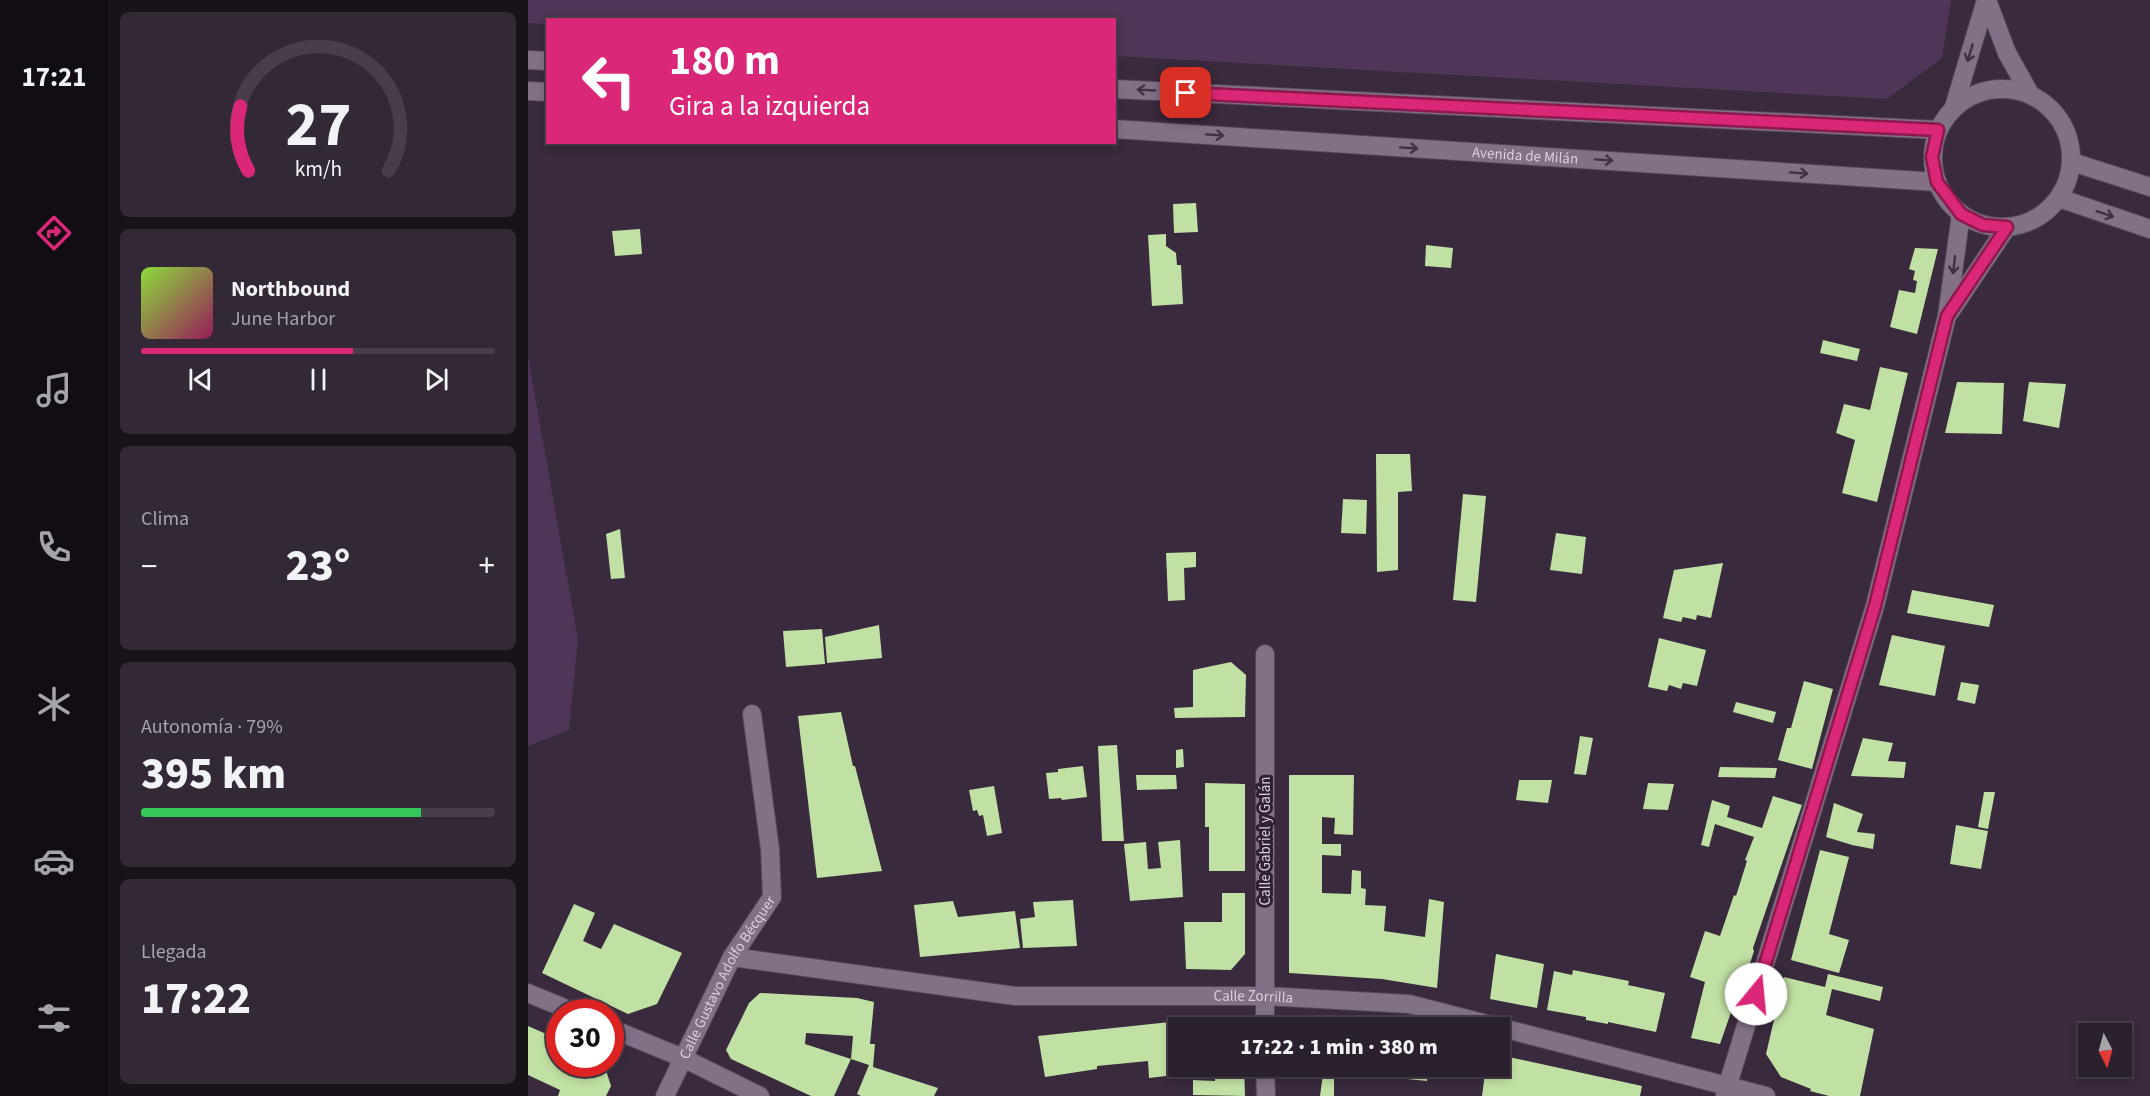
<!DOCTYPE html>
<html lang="es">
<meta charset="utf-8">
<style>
body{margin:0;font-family:"Source Sans 3",sans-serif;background:#332836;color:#f1f3f6;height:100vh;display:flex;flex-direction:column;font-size:22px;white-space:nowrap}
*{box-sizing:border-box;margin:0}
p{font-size:20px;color:#a6a3aa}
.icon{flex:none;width:33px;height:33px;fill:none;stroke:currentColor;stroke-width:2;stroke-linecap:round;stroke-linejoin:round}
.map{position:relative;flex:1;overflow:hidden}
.sheet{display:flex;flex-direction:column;gap:12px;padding:12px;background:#181219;width:420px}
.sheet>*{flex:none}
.guide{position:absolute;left:18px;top:18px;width:570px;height:126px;border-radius:0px;box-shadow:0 3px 9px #0003,0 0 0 2px #473e4a;background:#db2777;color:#fff;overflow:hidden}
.needle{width:39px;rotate:174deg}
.tools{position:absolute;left:1550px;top:1023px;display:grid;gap:12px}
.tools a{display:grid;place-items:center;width:54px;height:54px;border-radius:0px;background:#2b202e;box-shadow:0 3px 9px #0003,0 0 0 2px #473e4a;font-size:30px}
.speed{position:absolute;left:18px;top:999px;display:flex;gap:12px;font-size:30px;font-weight:700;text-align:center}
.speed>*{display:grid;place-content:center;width:78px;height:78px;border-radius:50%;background:#2b202e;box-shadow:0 3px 9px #0003,0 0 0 2px #473e4a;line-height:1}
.speed .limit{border:9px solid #d22;background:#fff;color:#111}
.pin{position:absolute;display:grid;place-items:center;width:51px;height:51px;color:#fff;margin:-26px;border-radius:12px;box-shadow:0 3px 9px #0006}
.me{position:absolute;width:66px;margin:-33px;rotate:17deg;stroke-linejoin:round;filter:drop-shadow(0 0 4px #0008)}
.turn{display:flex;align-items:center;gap:21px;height:126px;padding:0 24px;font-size:27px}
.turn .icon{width:78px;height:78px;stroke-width:2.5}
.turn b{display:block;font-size:42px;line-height:51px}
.big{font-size:45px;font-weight:800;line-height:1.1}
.sheet .widget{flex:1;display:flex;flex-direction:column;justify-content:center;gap:9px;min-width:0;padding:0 21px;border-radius:9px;background:#332836}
.sheet .dial{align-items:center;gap:0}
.dial svg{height:156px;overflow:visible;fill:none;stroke:#473e4a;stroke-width:7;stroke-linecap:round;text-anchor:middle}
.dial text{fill:#f1f3f6;stroke:none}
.song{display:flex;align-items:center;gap:18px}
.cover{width:72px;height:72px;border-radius:9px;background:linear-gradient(135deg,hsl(90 70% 55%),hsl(330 70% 35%))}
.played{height:6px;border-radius:3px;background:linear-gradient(90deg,#db2777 60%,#473e4a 60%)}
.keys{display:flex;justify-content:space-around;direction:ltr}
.heat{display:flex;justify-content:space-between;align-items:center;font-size:33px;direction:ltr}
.charge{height:9px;border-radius:4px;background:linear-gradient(90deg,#34c759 79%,#473e4a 0)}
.trip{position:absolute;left:640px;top:1017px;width:342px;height:60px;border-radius:0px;background:#2b202e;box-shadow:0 3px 9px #0003,0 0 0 2px #473e4a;font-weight:800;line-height:60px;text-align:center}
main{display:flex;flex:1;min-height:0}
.dock{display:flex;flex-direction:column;width:108px;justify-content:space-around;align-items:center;background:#110d12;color:#a6a3aa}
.dock .icon{width:42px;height:42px}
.dock .selected{color:#db2777}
.dock b{font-size:27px;color:#f1f3f6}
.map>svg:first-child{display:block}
.green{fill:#4f3557}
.building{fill:#c1e0a4}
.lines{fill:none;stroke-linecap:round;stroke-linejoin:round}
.street-casing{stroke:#544857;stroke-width:20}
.secondary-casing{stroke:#544857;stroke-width:20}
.street{stroke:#817086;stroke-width:18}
.secondary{stroke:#817086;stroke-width:18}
.oneway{stroke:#3f3144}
.route-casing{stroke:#8e194d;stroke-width:15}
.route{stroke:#db2777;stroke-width:10}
.labels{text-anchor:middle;stroke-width:6;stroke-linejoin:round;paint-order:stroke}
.street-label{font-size:15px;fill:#d8cfdb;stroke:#2e2133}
</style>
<main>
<nav class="dock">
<b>17:21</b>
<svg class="icon selected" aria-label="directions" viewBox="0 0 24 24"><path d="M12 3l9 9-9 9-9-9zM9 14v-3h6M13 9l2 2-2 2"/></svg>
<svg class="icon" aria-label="music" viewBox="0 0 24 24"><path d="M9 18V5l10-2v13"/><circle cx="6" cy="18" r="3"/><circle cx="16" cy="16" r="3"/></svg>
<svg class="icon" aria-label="phone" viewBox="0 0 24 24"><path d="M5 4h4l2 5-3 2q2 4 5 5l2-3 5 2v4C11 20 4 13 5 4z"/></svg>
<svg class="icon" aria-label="climate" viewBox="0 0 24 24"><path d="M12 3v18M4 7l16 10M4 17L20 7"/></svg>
<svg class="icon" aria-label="car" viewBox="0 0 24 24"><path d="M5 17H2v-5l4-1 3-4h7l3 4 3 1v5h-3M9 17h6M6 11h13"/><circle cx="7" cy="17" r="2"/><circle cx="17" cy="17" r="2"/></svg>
<svg class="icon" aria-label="filters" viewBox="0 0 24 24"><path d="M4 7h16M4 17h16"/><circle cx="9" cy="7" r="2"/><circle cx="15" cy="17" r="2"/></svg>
</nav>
<section class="sheet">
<div class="widget dial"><svg viewBox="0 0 100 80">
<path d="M14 69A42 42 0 1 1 86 69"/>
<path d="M14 69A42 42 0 0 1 10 36" stroke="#db2777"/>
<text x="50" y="56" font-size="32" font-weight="700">27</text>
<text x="50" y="72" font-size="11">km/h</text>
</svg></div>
<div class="widget">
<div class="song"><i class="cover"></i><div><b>Northbound</b><p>June Harbor</p></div></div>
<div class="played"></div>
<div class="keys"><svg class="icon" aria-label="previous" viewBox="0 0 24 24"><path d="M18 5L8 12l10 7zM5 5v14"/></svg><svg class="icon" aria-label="pause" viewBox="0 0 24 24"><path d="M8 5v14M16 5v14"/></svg><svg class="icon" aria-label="next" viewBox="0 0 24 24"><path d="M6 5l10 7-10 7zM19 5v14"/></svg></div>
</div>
<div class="widget"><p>Clima</p>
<div class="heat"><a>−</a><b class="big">23°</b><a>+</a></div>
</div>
<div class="widget"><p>Autonomía · 79%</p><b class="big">395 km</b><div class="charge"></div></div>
<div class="widget"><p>Llegada</p><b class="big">17:22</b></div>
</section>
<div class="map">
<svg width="1622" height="1096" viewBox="0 0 1622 1096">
<rect width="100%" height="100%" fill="#392a3d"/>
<g class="green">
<polygon points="0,0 1423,0 1414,58 1359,99 587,56 586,20 20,20 19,24 0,23"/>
<polygon points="0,356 50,640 41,730 0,746"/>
</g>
<g class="building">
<polygon points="668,203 670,232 646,233 645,204"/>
<polygon points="112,229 114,254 87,256 84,231"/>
<polygon points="638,234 638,246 648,253 649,265 653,265 655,304 624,306 620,235"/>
<polygon points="898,245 925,248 923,268 897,266"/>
<polygon points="1387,248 1410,249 1389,334 1362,327 1371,290 1387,293 1389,281 1385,280 1387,271 1381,269"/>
<polygon points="1295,340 1332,349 1329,361 1292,353"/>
<polygon points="1352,367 1380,373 1349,502 1314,493 1327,440 1308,433 1316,404 1342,410"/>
<polygon points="1429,382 1476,383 1474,434 1417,433"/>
<polygon points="1501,382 1538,384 1531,428 1495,421"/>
<polygon points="848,454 882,454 884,491 870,492 870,570 849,572"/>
<polygon points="935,494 958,496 948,602 925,600"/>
<polygon points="815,499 839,500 838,534 813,533"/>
<polygon points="92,529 97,578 83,579 78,534"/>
<polygon points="1028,533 1058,537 1054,574 1022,570"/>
<polygon points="668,552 668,567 656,568 657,600 640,601 638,553"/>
<polygon points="1195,563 1183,618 1169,615 1168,620 1155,617 1153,622 1135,618 1146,570"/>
<polygon points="1384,590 1466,605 1461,627 1379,613"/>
<polygon points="351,625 354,658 299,663 297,637"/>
<polygon points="294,629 297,664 258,667 255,631"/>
<polygon points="1364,635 1417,646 1407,696 1351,685"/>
<polygon points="1131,638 1178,650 1169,686 1155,683 1153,689 1141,685 1139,691 1120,687"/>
<polygon points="703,662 718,675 717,717 647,718 646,708 665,707 665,670"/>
<polygon points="1276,681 1305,689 1284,769 1250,760 1259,728 1263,728"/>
<polygon points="1433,682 1451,685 1447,704 1429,700"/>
<polygon points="1208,702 1248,712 1245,723 1205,712"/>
<polygon points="313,712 325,766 327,766 354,871 289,878 270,716"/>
<polygon points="1052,736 1065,738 1058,775 1046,774"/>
<polygon points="1335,738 1365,743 1360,761 1378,762 1376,778 1323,776"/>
<polygon points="589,745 596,841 574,841 570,746"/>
<polygon points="655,749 656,767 648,768 648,750"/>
<polygon points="555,766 559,797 534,800 533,798 521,799 518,773 530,772 530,769"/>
<polygon points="1192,767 1249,768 1247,778 1190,777"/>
<polygon points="608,775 648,775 649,789 609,790"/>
<polygon points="761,775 826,775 825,835 806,834 807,818 794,817 794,844 813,844 813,856 794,855 794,893 823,894 824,870 833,871 833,888 838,889 837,905 858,906 856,931 897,937 901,899 916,902 909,988 854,979 761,973"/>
<polygon points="991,780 1024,780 1020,803 988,800"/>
<polygon points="677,783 717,784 717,871 681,871 681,827 677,827"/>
<polygon points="1120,783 1146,784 1140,810 1115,809"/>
<polygon points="466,786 474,833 459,836 455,815 451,816 449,810 445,811 441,790"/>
<polygon points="1456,792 1467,792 1460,829 1450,827"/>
<polygon points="1245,796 1274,805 1225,948 1226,951 1218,976 1216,975 1192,1044 1163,1038 1177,982 1162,977 1177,931 1192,936 1206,895 1208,896 1219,861 1217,860 1226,837 1187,824 1181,847 1173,845 1184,800 1202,806 1199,817 1234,828"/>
<polygon points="1306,803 1335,814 1329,832 1347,834 1345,849 1324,845 1298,837"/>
<polygon points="1428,825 1460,831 1453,869 1422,864"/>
<polygon points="652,840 655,897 602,901 596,844 618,842 620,869 633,868 630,842"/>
<polygon points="1292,850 1321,857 1301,934 1321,940 1311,973 1263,960"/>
<polygon points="694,893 717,893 717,954 703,970 658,969 656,922 694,922"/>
<polygon points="545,900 549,946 495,948 492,919 507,917 505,902"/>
<polygon points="425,901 430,917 487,911 492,948 392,957 386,905"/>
<polygon points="46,904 67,913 55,941 73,949 86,924 154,953 129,1004 100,1014 14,973"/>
<polygon points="968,954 1016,964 1009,1008 962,999"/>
<polygon points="1045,970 1101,981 1100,985 1137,993 1128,1032 1080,1022 1080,1024 1058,1020 1058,1017 1019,1010 1026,971 1044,975"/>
<polygon points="1300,974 1355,987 1352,1001 1304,989 1298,1015 1346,1029 1332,1096 1301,1096 1282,1091 1283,1089 1253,1077 1238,1054 1256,977 1297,987"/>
<polygon points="232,993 329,998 346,1002 342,1044 347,1044 345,1067 410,1088 406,1096 333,1096 329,1094 341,1065 323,1059 325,1036 278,1033 277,1044 323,1059 306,1096 283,1096 203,1059 198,1050 221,1003"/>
<polygon points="661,1020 716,1022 716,1028 651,1028 651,1066 663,1066 663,1073 621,1078 620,1061 569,1066 569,1069 517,1077 510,1036"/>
<polygon points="0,1026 32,1040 32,1064 76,1064 83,1086 78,1096 30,1096 32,1090 0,1075"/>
<polygon points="972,1055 1114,1086 1112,1096 954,1096 958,1066 972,1066"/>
<polygon points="687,1066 716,1066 717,1096 665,1095 665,1080 687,1081"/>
<polygon points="850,1066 901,1066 899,1081 849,1076"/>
<polygon points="795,1074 806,1074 806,1096 792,1096"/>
</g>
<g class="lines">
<g class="street-casing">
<g id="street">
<polyline points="1459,0 1479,53 1502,94"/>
<polyline points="1426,107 1458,0"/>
<polyline points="1422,312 1479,227"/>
<path id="s1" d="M 204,957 L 487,996 L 736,996 L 881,1004 L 1238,1096"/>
<polyline points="0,993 46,1012"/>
<polyline points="82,1028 155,1058 232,1096"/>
<polyline points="737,1028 737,654"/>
<polyline points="737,1066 738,1096"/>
<polyline points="1197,1094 1347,606 1419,316 1433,214"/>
<path id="s2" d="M 137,1096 L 204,957 L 244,897 L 242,849 L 224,714"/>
</g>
</g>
<g class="secondary-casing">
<g id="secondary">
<polyline points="0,60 20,61"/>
<polyline points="586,89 1410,130"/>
<circle cx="1474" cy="158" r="69"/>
<polyline points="0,91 20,92"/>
<path id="s3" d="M 586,129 L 1409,182"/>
<polyline points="1544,162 1622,187"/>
<polyline points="1531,198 1622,229"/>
</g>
</g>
<use href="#street" class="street"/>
<use href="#secondary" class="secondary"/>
</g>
<defs><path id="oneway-shaft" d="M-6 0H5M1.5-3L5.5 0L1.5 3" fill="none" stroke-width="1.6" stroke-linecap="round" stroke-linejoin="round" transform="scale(1.5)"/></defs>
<g class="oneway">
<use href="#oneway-shaft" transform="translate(1442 53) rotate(107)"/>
<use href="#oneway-shaft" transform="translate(618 90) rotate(-177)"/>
<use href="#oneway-shaft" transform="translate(687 135) rotate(4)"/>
<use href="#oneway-shaft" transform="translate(881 148) rotate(4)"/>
<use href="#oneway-shaft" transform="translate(1076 160) rotate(4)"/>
<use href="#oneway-shaft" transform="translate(1271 173) rotate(4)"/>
<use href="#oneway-shaft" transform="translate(1577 214) rotate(19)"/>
<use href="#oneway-shaft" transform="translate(1426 265) rotate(97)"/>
</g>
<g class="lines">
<g class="route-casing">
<polyline id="route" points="658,93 1410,130 1404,157 1409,182 1433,214 1455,225 1479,227 1419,316 1347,606 1228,994"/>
</g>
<use href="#route" class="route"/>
</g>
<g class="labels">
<g class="street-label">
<text dy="5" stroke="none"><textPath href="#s3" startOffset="412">Avenida de Milán</textPath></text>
<text transform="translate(737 841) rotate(-90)" y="5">Calle Gabriel y Galán</text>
<text dy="5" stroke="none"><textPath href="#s2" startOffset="134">Calle Gustavo Adolfo Bécquer</textPath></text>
<text dy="5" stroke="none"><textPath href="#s1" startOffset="524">Calle Zorrilla</textPath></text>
</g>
</g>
</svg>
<div class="tools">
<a><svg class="needle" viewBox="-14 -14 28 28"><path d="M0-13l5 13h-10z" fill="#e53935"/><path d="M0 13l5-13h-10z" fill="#a6a3aa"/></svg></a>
</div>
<div class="speed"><div class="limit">30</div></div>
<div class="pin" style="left:658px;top:93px;background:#d93025"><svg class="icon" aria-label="arrive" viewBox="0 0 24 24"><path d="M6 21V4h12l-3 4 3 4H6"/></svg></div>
<svg class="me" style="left:1228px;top:994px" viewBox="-20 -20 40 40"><circle r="19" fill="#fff"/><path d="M0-13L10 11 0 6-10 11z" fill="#db2777"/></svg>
<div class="trip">17:22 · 1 min · 380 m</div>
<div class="guide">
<div class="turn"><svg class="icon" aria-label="left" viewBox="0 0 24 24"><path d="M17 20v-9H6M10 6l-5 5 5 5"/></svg><div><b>180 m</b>Gira a la izquierda</div></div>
</div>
</div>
</main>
